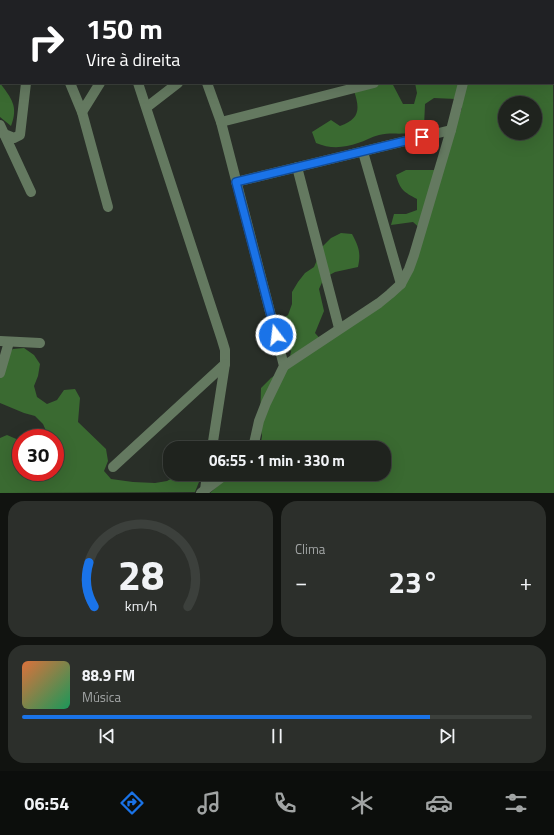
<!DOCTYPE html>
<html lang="pt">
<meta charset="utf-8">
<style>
body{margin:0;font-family:"Titillium Web",sans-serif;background:#2c2f2b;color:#f1f3f6;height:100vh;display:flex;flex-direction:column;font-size:15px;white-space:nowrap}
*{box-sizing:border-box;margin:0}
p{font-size:13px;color:#a1a4a4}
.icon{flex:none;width:22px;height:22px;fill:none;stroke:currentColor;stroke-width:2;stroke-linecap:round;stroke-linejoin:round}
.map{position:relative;height:493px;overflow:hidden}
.details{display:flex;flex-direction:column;gap:8px;padding:8px;background:#111310;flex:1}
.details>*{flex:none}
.hud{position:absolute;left:0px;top:0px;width:554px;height:84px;box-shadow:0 4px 16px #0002,0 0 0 1px #3c403c;background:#202124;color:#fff;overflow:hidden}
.controls{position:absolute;left:498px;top:96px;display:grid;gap:8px}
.controls a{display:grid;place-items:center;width:44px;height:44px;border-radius:50%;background:#1f231e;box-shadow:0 4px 16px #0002,0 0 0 1px #3c403c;font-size:20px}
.speed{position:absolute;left:12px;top:429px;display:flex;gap:8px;font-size:20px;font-weight:700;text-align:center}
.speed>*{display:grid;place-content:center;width:52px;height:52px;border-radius:50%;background:#1f231e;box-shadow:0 4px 16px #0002,0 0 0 1px #3c403c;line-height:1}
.speed .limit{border:6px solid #d22;background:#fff;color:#111}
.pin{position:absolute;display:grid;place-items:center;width:34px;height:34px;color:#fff;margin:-17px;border-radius:8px;box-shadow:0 2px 6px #0006}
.me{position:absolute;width:44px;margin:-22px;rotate:345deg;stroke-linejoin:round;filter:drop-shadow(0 0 3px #0008)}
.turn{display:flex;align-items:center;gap:14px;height:84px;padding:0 20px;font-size:18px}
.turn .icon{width:52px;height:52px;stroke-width:2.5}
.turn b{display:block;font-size:28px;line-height:34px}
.big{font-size:30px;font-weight:700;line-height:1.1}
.details .tile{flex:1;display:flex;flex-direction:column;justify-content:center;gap:6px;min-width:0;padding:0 14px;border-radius:16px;background:#2c2f2b}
.details .dial{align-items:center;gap:0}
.dial svg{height:104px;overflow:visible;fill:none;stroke:#3c403c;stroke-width:7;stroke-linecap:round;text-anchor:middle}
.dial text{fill:#f1f3f6;stroke:none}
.song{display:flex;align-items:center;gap:12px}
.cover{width:48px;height:48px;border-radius:6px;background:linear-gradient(135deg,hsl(20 70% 55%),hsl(150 70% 35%))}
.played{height:4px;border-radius:2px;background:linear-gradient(90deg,#1a73e8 80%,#3c403c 80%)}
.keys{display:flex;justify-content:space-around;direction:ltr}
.heat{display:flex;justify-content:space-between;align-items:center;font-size:22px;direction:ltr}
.details .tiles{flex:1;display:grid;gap:8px;grid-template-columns:1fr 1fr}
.tile:last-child{grid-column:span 2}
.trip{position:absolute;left:163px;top:441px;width:228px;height:40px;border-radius:16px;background:#1f231e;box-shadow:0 4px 16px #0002,0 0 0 1px #3c403c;font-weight:700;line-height:40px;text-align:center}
.tabs{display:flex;height:64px;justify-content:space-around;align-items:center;background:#0c0e0c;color:#a1a4a4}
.tabs .icon{width:28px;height:28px}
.tabs .selected{color:#1a73e8}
.tabs b{font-size:18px;color:#f1f3f6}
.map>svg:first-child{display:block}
.forest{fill:#3a6a31;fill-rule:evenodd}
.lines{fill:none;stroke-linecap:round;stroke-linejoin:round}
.minor{stroke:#647960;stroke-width:10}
.route-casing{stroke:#114b97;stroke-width:10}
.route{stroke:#1a73e8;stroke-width:7}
</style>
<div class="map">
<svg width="554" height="493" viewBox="0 0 554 493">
<rect width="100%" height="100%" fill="#292f28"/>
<g class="forest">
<polygon points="63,0 422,0 422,1"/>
<path d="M 553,55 L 554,493 L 210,493 L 231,474 L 384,474 L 384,448 L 260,448 L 262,436 L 260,425 L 261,388 L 271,378 L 281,371 L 289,363 L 291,351 C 280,341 278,336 279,321 L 288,315 L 292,304 L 292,292 L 298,282 L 305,273 L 314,267 L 323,246 L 331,238 L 341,233 L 352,234 C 359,247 361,253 358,267 L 335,272 L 324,278 L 319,289 L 324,311 L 315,333 L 323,342 L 396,291 L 422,230 L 413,222 L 391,225 L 394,214 L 406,214 L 417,210 L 417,199 C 404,192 400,190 396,175 L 406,170 L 439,170 L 462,108 L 456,99 L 434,98 L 425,104 L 424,127 C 404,138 397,131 379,135 C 371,137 365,141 358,143 C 344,148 330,149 316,143 L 312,132 L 331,120 L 340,126 C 360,119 360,109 354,91 L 359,83 L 392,83 L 403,104 L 414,104 L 417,93 L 415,83 L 553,83 ZM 505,103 L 535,103 L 535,133 L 505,133 Z"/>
<path d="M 0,83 C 11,98 19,106 11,126 L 0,117 Z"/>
<polygon points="24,348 34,355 40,364 38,376 34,386 37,397 47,404 57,400 64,390 75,389 80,398 78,422 106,449 108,461 104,471 111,479 133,482 155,483 167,481 176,476 188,476 189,474 198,474 199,482 195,492 0,493 0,438 7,435 21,441 21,472 55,472 55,438 42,438 47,433 43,424 35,416 24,413 0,403 0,358 13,349"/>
</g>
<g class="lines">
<g class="minor">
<polyline points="449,0 449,1"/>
<polyline points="537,0 537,1"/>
<polyline points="417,1 421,0"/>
<polyline points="553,22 554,23"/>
<polyline points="70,83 82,112 108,207"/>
<polyline points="138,83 222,340 225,350 225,364 212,448"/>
<polyline points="207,83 221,122 284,366 266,403 259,421 253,448"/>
<polyline points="147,107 178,83"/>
<polyline points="82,112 100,83"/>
<polyline points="221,122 374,83"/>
<polyline points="0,125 31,192"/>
<polyline points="4,134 14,138 20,135 26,83"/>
<polyline points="363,152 401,284"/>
<polyline points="297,167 339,328"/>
<polyline points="236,182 451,130"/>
<polyline points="0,341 40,343"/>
<polyline points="284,366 379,303 390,294 401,284 409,269 414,255 451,130 463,83"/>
<polyline points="0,373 9,342"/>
<polyline points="113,467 225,364"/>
<polyline points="205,490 207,474"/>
<polyline points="201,493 226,474"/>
</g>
</g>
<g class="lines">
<g class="route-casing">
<polyline id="route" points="276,335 236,182 422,137"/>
</g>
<use href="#route" class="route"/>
</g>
</svg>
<div class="controls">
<a><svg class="icon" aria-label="layers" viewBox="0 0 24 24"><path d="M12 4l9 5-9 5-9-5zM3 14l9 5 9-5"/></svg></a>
</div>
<div class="speed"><div class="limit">30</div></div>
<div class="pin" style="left:422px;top:137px;background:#d93025"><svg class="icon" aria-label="arrive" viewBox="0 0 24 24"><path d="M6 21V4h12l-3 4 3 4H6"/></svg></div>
<svg class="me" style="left:276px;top:335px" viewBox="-20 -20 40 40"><circle r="17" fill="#1a73e8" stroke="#fff" stroke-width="3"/><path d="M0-11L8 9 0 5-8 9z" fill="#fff"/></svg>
<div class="trip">06:55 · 1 min · 330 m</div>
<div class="hud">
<div class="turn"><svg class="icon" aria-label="right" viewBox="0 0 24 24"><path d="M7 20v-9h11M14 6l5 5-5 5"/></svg><div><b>150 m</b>Vire à direita</div></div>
</div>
</div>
<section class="details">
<div class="tiles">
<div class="tile dial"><svg viewBox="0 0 100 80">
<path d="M14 69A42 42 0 1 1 86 69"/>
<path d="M14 69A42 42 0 0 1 10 35" stroke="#1a73e8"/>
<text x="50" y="56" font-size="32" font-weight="700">28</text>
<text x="50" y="72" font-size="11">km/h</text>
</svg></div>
<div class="tile"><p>Clima</p>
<div class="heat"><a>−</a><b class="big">23°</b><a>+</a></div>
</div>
<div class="tile">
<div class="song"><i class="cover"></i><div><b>88.9 FM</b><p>Música</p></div></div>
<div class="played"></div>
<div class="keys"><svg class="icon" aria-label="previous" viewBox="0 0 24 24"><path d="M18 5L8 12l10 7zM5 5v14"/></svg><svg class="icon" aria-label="pause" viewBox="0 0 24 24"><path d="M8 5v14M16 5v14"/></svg><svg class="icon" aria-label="next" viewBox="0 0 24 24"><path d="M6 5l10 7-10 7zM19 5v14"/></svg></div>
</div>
</div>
</section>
<nav class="tabs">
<b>06:54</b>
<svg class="icon selected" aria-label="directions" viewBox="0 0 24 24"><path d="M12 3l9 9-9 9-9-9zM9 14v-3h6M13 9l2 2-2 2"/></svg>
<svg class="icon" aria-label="music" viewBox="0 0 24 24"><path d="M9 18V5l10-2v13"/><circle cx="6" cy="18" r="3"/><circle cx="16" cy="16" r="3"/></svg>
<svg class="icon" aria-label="phone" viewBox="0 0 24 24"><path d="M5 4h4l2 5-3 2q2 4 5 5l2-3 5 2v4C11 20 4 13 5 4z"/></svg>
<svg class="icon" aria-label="climate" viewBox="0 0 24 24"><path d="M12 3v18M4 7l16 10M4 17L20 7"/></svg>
<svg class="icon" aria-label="car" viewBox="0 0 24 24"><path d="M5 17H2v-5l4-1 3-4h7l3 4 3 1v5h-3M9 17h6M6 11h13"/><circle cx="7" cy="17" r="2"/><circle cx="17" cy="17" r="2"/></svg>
<svg class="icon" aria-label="filters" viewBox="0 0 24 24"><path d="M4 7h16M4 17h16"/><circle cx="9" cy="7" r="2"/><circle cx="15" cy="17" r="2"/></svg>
</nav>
